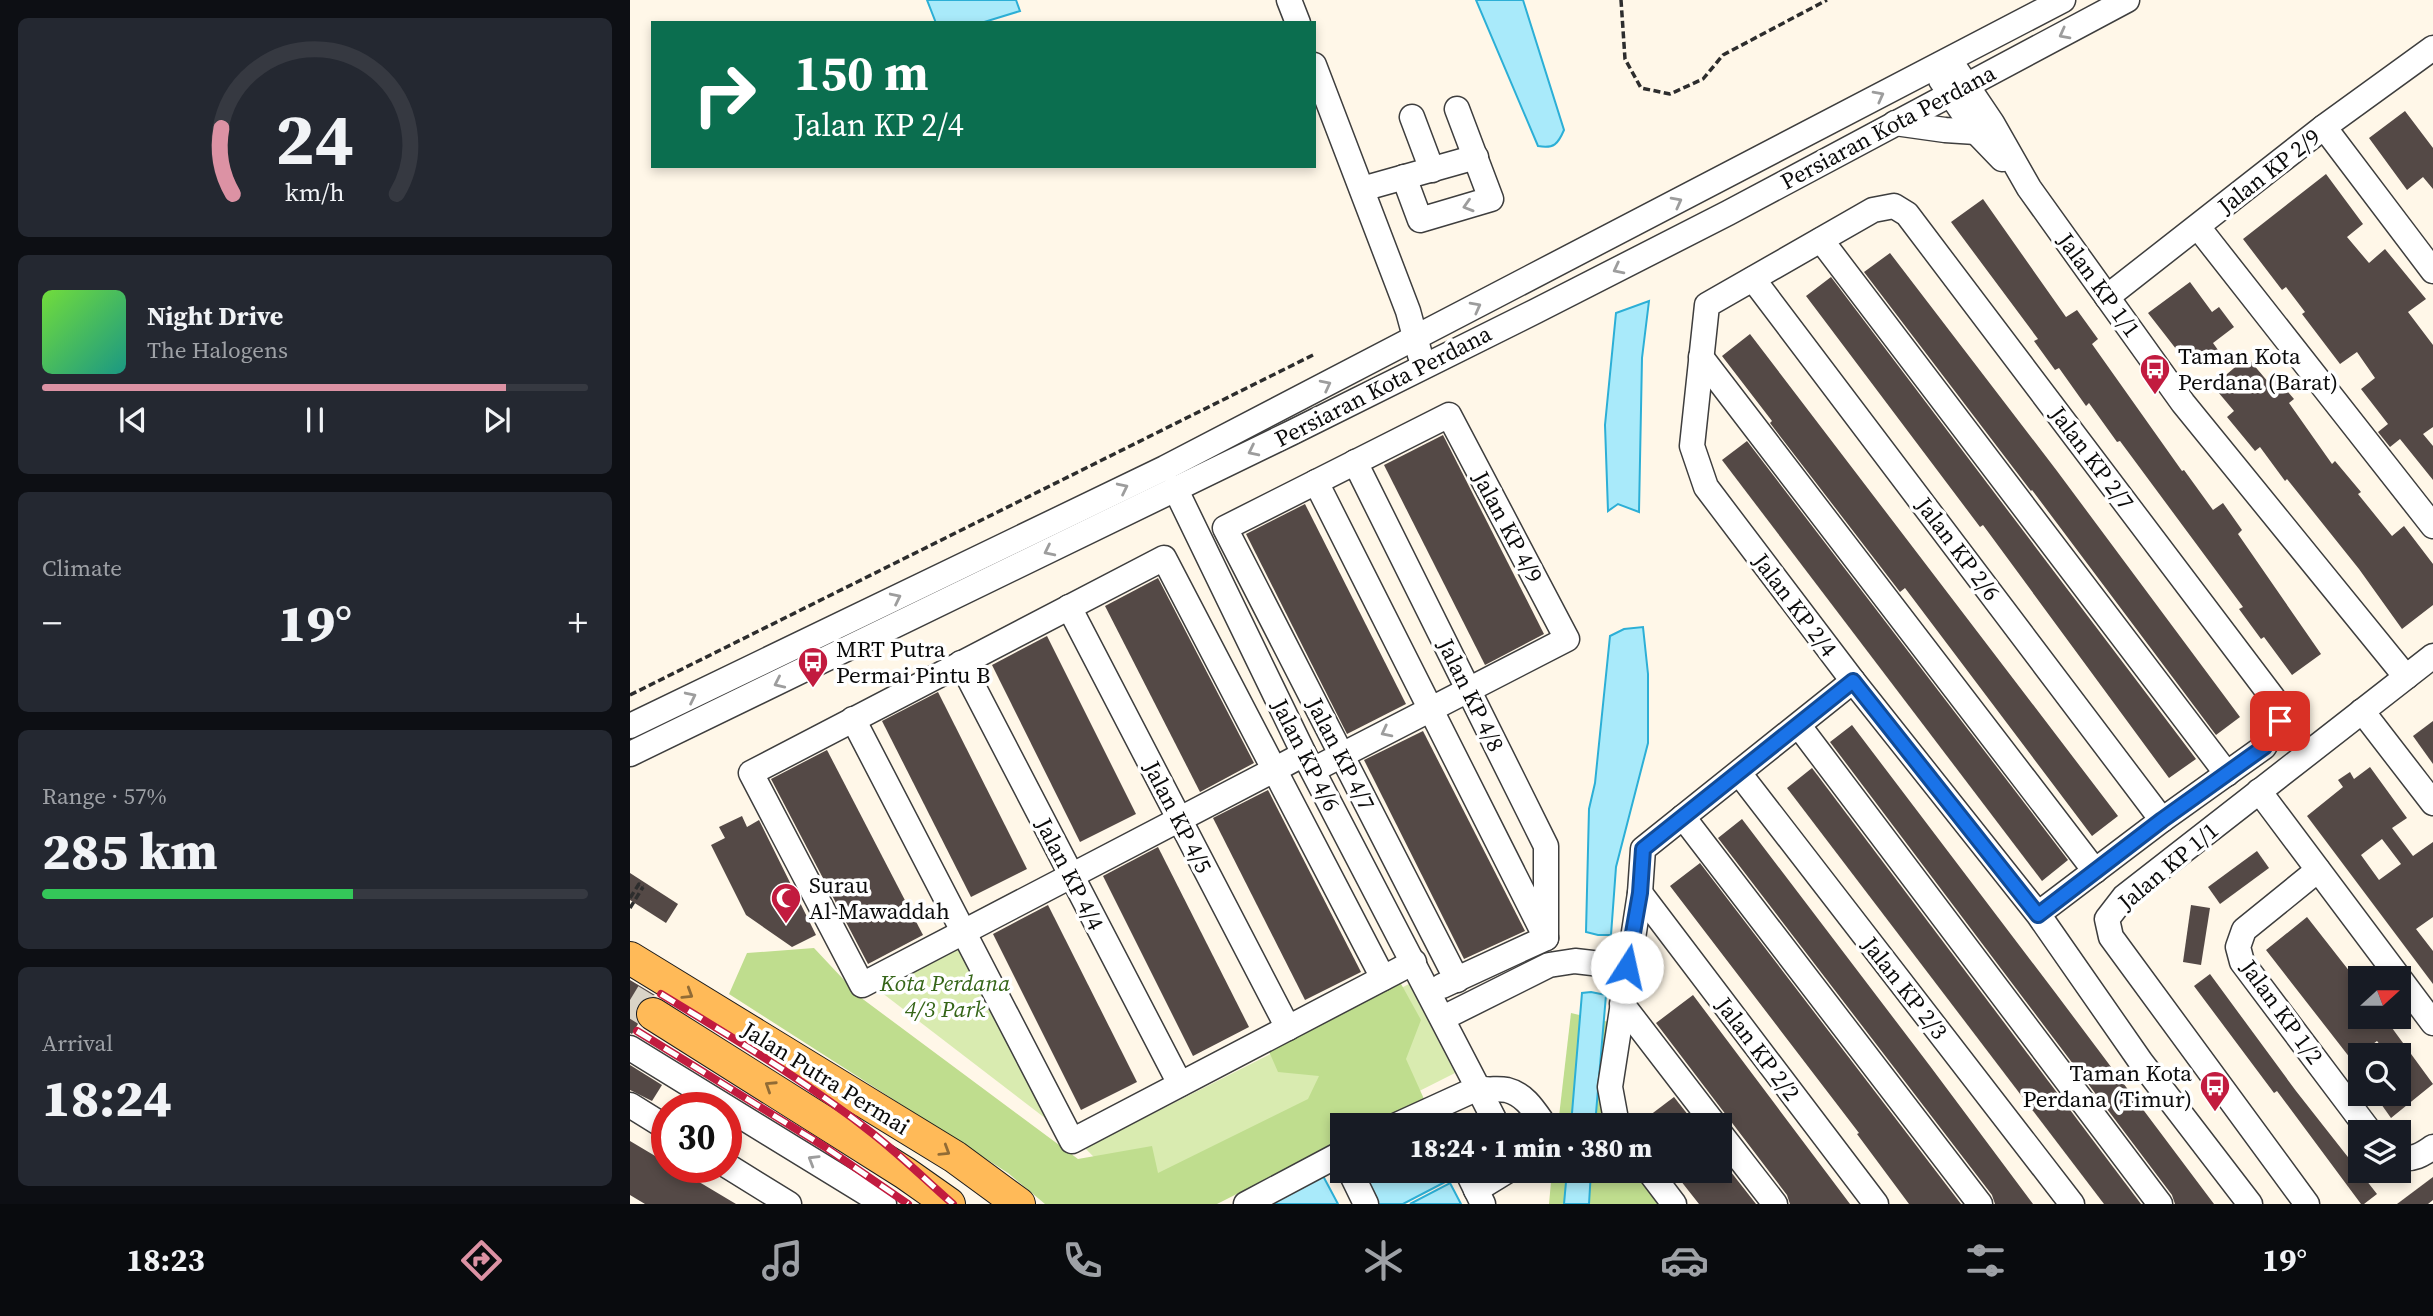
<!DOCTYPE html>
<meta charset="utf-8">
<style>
body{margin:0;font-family:"Source Serif 4",serif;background:#242831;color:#f1f3f6;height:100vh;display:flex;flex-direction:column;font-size:26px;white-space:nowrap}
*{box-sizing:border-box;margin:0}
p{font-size:23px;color:#9ea1a6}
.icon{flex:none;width:38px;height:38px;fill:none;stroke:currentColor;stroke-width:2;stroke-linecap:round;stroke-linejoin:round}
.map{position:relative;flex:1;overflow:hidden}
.details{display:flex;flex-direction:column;gap:18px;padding:18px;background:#0d0f14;width:630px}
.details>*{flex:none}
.hud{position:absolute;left:21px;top:21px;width:665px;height:147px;border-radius:0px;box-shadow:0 4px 10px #0003;background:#0b6e4f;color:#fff;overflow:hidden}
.needle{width:46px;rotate:69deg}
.tools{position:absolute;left:1718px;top:966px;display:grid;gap:14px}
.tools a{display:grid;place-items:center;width:63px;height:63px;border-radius:0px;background:#171b24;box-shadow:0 4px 10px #0003;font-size:35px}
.speed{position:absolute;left:21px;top:1092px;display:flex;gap:14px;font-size:35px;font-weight:700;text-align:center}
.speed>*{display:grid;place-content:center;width:91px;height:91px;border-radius:50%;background:#171b24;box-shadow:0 4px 10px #0003;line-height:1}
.speed .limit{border:10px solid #d22;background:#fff;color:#111}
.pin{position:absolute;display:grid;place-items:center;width:60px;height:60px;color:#fff;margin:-30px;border-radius:14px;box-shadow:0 4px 10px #0006}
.me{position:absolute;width:77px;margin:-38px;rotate:10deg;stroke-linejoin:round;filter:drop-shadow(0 0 5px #0008)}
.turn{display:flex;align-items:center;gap:24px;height:147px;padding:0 28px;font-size:32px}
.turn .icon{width:91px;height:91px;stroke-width:2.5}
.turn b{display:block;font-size:49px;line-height:60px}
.big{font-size:52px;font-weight:800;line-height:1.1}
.details .tile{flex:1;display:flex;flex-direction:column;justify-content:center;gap:10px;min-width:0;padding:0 24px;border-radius:10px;background:#242831}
.details .dial{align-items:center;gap:0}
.dial svg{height:182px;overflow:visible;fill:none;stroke:#363941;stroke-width:7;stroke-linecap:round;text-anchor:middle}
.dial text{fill:#f1f3f6;stroke:none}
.song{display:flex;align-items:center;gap:21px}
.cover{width:84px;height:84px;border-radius:10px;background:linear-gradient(135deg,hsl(100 70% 55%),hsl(170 70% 35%))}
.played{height:7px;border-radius:4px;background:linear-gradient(90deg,#dc92a4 85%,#363941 85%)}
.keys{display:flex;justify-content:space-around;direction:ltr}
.heat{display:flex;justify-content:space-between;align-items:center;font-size:38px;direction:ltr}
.charge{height:10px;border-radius:5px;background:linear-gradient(90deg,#34c759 57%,#363941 0)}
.trip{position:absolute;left:700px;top:1113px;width:402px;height:70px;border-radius:0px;background:#171b24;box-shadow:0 4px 10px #0003;font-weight:800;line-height:70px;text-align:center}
.tabs{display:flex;height:112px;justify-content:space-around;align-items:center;background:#090b0e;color:#9ea1a6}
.tabs .icon{width:49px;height:49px}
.tabs .on{color:#dc92a4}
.tabs b{font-size:32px;color:#f1f3f6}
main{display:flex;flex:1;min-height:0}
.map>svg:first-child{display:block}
.green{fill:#d9ebb0}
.forest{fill:#bfdd8e}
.water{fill:#a9eafa;stroke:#2cafd6;stroke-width:2}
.building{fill:#544946;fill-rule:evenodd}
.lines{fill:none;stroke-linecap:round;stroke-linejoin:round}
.major-tunnel{stroke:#dad4c7;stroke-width:32;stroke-dasharray:32 16;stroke-linecap:butt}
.minor-casing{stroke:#3e3e3e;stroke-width:27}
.major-casing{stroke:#1c1c1c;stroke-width:34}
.path{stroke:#2d2d2d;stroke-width:3.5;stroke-dasharray:7 3.5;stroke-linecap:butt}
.minor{stroke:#fff;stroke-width:24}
.major{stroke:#ffba58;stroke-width:32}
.rail-casing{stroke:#c21b3f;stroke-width:8}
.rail{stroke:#fff;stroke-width:5;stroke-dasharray:16;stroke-linecap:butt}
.oneway{stroke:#9d9d9d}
.oneway2{stroke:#916b35}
.route-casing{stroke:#114b97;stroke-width:18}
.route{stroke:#1a73e8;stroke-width:12}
.labels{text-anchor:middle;stroke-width:7;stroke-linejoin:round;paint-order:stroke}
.street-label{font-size:23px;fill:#0b0b0b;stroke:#fff}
.poi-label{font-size:23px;fill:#0b0b0b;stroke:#fff;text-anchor:start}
.park-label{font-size:23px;font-style:italic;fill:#356518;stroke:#fff}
</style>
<main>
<section class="details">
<div class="tile dial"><svg viewBox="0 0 100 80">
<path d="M14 69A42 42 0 1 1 86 69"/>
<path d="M14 69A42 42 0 0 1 9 40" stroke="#dc92a4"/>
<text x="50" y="56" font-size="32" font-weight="700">24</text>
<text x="50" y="72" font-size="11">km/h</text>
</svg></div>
<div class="tile">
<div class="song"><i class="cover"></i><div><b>Night Drive</b><p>The Halogens</p></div></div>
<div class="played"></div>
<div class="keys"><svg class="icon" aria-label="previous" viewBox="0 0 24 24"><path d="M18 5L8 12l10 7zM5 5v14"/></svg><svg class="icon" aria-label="pause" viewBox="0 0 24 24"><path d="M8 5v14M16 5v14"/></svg><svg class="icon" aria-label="next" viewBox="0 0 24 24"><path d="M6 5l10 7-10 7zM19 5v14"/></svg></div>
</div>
<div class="tile"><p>Climate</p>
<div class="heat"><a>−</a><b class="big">19°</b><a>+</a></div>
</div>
<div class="tile"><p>Range · 57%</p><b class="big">285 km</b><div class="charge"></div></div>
<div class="tile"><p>Arrival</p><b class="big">18:24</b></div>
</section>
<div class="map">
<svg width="1803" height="1204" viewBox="0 0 1803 1204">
<rect width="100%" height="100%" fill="#fff7e8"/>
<g class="green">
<polygon points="330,946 428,1128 247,989"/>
<polygon points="779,984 825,1073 722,1125 712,1125 510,1204 455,1148"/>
</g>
<g class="forest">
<polygon points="184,948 230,997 448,1159 522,1146 528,1173 678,1099 689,1076 648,1072 637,1047 770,982 791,1020 776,1059 794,1099 743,1125 712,1125 712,1141 587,1204 415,1204 378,1173 99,994 117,953"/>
<polygon points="941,1013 983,1023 977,1125 928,1125"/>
<polygon points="922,1171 1006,1171 1030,1204 919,1204"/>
</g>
<g class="water">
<polygon points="297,0 386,0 390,11 351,23 306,23"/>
<path d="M 846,0 L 893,0 L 934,130 C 928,144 924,149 908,146 Z"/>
<polygon points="1019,301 1012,358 1009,512 988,504 978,511 975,425 986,313"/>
<polygon points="1013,627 1018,674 1018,743 986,867 981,935 968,935 956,932 959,809 965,783 980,636 994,629"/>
<polygon points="961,992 976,995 965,1125 941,1125 952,993"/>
<polygon points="725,1171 814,1171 819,1180 773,1204 743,1204"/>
<polygon points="937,1171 961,1171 959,1204 934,1204"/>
<polygon points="692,1174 708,1204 635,1204"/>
<polygon points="820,1183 831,1204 780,1204"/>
</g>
<g class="building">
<polygon points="1775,111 1803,148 1803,189 1793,177 1777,190 1739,138"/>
<polygon points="1696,174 1733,224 1717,237 1739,263 1755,249 1796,299 1778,312 1803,345 1803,427 1793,434 1803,446 1803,480 1770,439 1760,447 1748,432 1758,424 1731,389 1745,378 1727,352 1710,364 1672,314 1675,312 1656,287 1652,290 1613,239"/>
<polygon points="1353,199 1436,317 1447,310 1468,339 1462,344 1552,471 1554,470 1583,510 1593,503 1612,530 1608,534 1691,654 1662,675 1634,637 1631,639 1609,609 1613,607 1490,441 1487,442 1459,403 1456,406 1429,368 1425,370 1404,341 1408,339 1321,222"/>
<polygon points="1260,253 1427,471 1610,717 1586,735 1402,490 1401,491 1234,272"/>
<polygon points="1201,277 1566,759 1539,778 1353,525 1350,527 1176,296"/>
<polygon points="1560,282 1582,312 1589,307 1604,327 1583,343 1588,350 1566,366 1561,359 1557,363 1518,313"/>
<polygon points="1120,334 1488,816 1462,836 1275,588 1270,592 1140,423 1142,421 1092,356"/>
<polygon points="1617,357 1639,383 1650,373 1662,388 1658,392 1664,399 1659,403 1702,464 1705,461 1731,492 1728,494 1762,536 1774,526 1803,564 1803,605 1772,629 1729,569 1657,479 1655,481 1630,447 1625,451 1597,417 1604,411 1583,386"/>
<polygon points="813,435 914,634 855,665 754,465"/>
<polygon points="1117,441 1438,860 1412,881 1092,460"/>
<polygon points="675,504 776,704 717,734 616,534"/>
<polygon points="528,578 624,763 570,792 475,606"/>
<polygon points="417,636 506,814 450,842 362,665"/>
<polygon points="308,692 397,869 341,897 252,721"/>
<polygon points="1803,721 1803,764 1783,736"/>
<polygon points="1222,725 1424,991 1584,1204 1545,1204 1542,1195 1200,742"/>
<polygon points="793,731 895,931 834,959 734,760"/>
<polygon points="197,750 293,935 238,964 141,779"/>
<path d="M 1740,767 L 1777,818 L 1762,828 L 1783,856 L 1803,842 L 1803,917 L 1786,929 L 1803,951 L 1803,984 L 1677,816 L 1713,787 L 1708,780 L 1720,772 L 1724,779 ZM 1752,839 L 1771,864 L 1749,880 L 1731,855 Z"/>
<polygon points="1182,768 1511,1204 1474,1204 1157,788"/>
<polygon points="638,790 731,972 675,1000 583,818"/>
<polygon points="112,816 117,827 129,820 186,935 162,947 116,915 81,845 95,838 89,827"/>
<polygon points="1112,819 1300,1066 1403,1204 1365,1204 1362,1195 1088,838"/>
<polygon points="528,847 619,1027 563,1056 473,876"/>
<polygon points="1627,851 1639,868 1590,904 1578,887"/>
<polygon points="1070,863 1331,1204 1279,1204 1227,1134 1229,1133 1040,886"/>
<polygon points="0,873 48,904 36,923 0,900"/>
<polygon points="418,905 507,1082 451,1110 363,934"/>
<polygon points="1561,905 1580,908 1571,965 1553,962"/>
<polygon points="1677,917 1731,986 1731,1017 1754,1017 1803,1084 1761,1118 1744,1094 1769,1094 1769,1055 1758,1055 1747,1041 1731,1053 1731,1072 1636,950"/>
<polygon points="1580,974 1666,1091 1747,1194 1734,1204 1731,1204 1647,1091 1644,1093 1564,986"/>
<polygon points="0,980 25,995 14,998 7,1005 5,1014 8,1024 2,1034 0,1033"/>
<polygon points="1063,995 1220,1204 1160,1204 1157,1195 1026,1023"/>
<polygon points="0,1065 32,1085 22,1101 0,1090"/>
<polygon points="1044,1097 1066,1125 1007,1125"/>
<polygon points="0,1141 37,1163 37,1167 44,1167 106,1204 15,1204 0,1195"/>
<polygon points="1090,1158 1126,1204 1069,1204 1043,1171 1090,1171"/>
<polygon points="1803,1177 1803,1200 1798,1204 1767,1204"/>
</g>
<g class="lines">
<polyline class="major-tunnel" points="0,1000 23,1014"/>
<g class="minor-casing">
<g id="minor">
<polyline points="659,0 668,23"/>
<polyline points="684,65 778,311 790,355"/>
<polyline points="1327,71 1362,123 1399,188 1553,403 1776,677"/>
<polyline points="1311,80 1346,132 1372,159"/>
<polyline points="782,117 802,170"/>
<polyline points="1265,123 1315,130 1346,132"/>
<polyline points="1694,127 1803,271"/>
<polyline points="774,177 790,220 861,199 827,109"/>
<polyline points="732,189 846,157"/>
<polyline points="1568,227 1803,526"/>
<polyline points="1191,240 1597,774"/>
<polyline points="1123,279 1532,820"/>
<polyline points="1477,297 1694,127 1803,48"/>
<polyline points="1071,357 1465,871"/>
<polyline points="725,462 916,846 916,938"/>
<polyline points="686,482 914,934"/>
<polyline points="545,488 674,754 848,1088 767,1125"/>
<polyline points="439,607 658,1028"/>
<polyline points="331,663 550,1084"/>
<polyline points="1732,711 1803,803"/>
<polyline points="223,719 442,1141 784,962"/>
<polyline points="0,726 535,468 1433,0"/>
<polyline points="1169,726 1530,1204"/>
<polyline points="0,754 661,433 906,311 1098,213 1497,0"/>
<polyline points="674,754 644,770 232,985 121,773 534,558 753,978"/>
<path d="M 683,770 C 767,727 852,683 937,639 L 819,415 L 595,528 L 827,980"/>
<polyline points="1109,773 1442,1204"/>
<polyline points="1629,791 1803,1023"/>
<polyline points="1053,817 1350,1204"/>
<polyline points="1688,870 1614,930 1608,947 1612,962 1740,1132"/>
<polyline points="1010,893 1246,1204"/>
<polyline points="1408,914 1532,820 1634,747 1650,721 1646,702 1277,214 1264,206 1243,210 1077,305 1062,446 1076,487 1223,681 1408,914 1511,1062 1620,1204"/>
<polyline points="812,986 916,938"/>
<polyline points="992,1004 1085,1125"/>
<polyline points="813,1018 919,965 945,961 997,967"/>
<polyline points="0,1048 254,1204"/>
<path d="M 848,1088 C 857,1091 867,1088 877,1090 C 893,1094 902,1107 911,1120 L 911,1125"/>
<polyline points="848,1088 867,1125"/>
<polyline points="0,1105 37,1128"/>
<polyline points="987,1125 980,1087 1010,893 1013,849 1223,681"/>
<polyline points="1090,1133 1145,1204"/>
<path d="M 1769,1158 C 1783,1160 1792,1155 1803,1147"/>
<polyline points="96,1165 159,1204"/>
<polyline points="720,1171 736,1204"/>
<polyline points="837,1171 853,1204"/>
<polyline points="1019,1171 1044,1204"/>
<polyline points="846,1190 877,1171"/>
<polyline points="616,1204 712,1153"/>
<polyline points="1677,1204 1481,937 1477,919 1494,897 1803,656"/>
</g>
</g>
<g class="major-casing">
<g id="major">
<polyline points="0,958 325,1157 389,1204"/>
<polyline points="23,1014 275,1173 319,1204"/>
</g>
</g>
<g class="path">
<polyline points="991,0 995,59 1011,88 1040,94 1073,79 1093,55 1197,0"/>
<polyline points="0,695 683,355"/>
<polyline points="0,898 9,884 13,887"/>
<polyline points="0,908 13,887"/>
</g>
<use href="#minor" class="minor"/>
<use href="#major" class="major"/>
<g class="rail-casing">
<g id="rail">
<path d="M 31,994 C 103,1038 176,1081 242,1133 C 270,1155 296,1180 323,1204"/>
<polyline points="7,1031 195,1147 278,1204"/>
</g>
</g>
<use href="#rail" class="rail"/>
</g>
<defs><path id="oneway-chevron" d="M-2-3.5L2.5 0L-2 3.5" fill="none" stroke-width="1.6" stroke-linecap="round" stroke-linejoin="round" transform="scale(1.75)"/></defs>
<g class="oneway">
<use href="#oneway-chevron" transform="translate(1434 34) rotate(152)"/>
<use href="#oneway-chevron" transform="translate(1249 96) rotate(-28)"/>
<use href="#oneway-chevron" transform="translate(1047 202) rotate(-28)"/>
<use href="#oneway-chevron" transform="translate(838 206) rotate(163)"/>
<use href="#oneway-chevron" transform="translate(988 269) rotate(153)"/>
<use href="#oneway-chevron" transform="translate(846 307) rotate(-28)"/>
<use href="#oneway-chevron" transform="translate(696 385) rotate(-27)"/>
<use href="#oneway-chevron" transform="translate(623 451) rotate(154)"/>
<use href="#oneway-chevron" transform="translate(493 488) rotate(-26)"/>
<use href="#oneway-chevron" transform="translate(419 551) rotate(154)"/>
<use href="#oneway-chevron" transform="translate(266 598) rotate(-26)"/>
<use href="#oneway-chevron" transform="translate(149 683) rotate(155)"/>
<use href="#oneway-chevron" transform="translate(61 697) rotate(-26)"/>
<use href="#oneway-chevron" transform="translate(756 732) rotate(153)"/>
<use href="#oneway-chevron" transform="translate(183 1160) rotate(-149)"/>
</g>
<g class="oneway2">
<use href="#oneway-chevron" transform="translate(58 994) rotate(32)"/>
<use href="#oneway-chevron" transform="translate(140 1086) rotate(-147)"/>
<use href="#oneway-chevron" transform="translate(315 1151) rotate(32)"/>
</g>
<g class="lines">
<g class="route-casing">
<polyline id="route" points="997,967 1010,893 1013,849 1223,681 1408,915 1532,820 1634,747 1650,721"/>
</g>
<use href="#route" class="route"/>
</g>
<defs>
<g id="bus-pin" transform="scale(1.575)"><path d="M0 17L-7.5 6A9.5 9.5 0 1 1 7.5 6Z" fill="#c21b3f" stroke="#fff"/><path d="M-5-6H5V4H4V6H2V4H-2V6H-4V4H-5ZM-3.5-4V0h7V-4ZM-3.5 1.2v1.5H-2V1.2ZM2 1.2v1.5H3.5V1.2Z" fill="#fff"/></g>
<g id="mosque-pin" transform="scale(1.575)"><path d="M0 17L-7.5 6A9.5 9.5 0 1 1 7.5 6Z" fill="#c21b3f" stroke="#fff"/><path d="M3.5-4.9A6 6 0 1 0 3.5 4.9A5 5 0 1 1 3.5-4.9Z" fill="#fff"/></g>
</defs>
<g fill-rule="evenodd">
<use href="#bus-pin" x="1525" y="369"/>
<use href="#bus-pin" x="183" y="662"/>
<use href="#mosque-pin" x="156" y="898"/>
<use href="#bus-pin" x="1585" y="1086"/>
</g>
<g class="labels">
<g class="street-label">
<text transform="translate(1258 127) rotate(-28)" y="8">Persiaran Kota Perdana</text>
<text transform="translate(1639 171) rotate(-38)" y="8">Jalan KP 2/9</text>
<text transform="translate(1469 285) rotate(54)" y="8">Jalan KP 1/1</text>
<text transform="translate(753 386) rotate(-27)" y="8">Persiaran Kota Perdana</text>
<text transform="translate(1462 458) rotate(53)" y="8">Jalan KP 2/7</text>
<text transform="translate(878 527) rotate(62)" y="8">Jalan KP 4/9</text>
<text transform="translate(1328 549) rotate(53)" y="8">Jalan KP 2/6</text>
<text transform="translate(1165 605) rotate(53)" y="8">Jalan KP 2/4</text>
<text transform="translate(841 695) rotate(64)" y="8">Jalan KP 4/8</text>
<text transform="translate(711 754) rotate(63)" y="8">Jalan KP 4/7</text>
<text transform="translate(676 755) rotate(63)" y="8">Jalan KP 4/6</text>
<text transform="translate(548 817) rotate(63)" y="8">Jalan KP 4/5</text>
<text transform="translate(1538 866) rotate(-40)" y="8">Jalan KP 1/1</text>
<text transform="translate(440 874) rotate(63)" y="8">Jalan KP 4/4</text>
<text transform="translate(1275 988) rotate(52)" y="8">Jalan KP 2/3</text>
<text transform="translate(1652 1012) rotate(54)" y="8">Jalan KP 1/2</text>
<text transform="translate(1128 1049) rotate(53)" y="8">Jalan KP 2/2</text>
<text transform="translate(196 1078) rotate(32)" y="8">Jalan Putra Permai</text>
</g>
<g class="poi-label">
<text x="1548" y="364">Taman Kota<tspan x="1548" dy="26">Perdana (Barat)</tspan></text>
<text x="206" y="657">MRT Putra<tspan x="206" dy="26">Permai Pintu B</tspan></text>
<text x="179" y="893">Surau<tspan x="179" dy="26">Al-Mawaddah</tspan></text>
<text x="1562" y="1081" text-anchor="end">Taman Kota<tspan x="1562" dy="26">Perdana (Timur)</tspan></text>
</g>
<g class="park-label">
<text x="315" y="991">Kota Perdana<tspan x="315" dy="26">4/3 Park</tspan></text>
</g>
</g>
</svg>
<div class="tools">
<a><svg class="needle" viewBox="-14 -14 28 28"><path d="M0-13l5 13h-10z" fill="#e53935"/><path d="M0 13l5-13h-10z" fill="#9ea1a6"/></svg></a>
<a><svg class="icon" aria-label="search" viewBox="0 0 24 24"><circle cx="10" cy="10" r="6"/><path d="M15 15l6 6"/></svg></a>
<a><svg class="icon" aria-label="layers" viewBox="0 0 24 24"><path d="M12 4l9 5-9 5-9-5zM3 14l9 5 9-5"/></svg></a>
</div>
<div class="speed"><div class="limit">30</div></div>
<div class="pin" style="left:1650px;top:721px;background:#d93025"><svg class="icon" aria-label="arrive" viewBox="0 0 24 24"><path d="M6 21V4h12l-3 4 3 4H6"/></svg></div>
<svg class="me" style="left:997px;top:967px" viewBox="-20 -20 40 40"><circle r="19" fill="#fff"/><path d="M0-13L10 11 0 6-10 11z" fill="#1a73e8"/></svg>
<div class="trip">18:24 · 1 min · 380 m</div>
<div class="hud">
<div class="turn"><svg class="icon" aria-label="right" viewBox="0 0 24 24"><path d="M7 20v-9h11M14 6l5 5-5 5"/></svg><div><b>150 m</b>Jalan KP 2/4</div></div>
</div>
</div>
</main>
<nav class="tabs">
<b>18:23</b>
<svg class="icon on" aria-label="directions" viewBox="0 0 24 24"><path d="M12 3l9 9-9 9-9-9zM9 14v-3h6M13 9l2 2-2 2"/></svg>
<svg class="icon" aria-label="music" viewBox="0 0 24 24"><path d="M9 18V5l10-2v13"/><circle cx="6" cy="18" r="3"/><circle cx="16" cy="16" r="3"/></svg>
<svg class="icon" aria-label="phone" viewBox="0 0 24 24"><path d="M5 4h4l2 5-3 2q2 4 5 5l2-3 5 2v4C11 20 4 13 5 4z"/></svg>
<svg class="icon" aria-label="climate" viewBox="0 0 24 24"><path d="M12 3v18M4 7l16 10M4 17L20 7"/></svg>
<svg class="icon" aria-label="car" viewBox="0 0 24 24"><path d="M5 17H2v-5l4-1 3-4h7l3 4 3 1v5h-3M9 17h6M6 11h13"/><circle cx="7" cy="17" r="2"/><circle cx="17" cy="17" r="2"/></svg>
<svg class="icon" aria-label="filters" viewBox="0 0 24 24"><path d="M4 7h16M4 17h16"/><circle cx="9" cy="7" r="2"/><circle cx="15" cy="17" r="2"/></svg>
<b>19°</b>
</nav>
